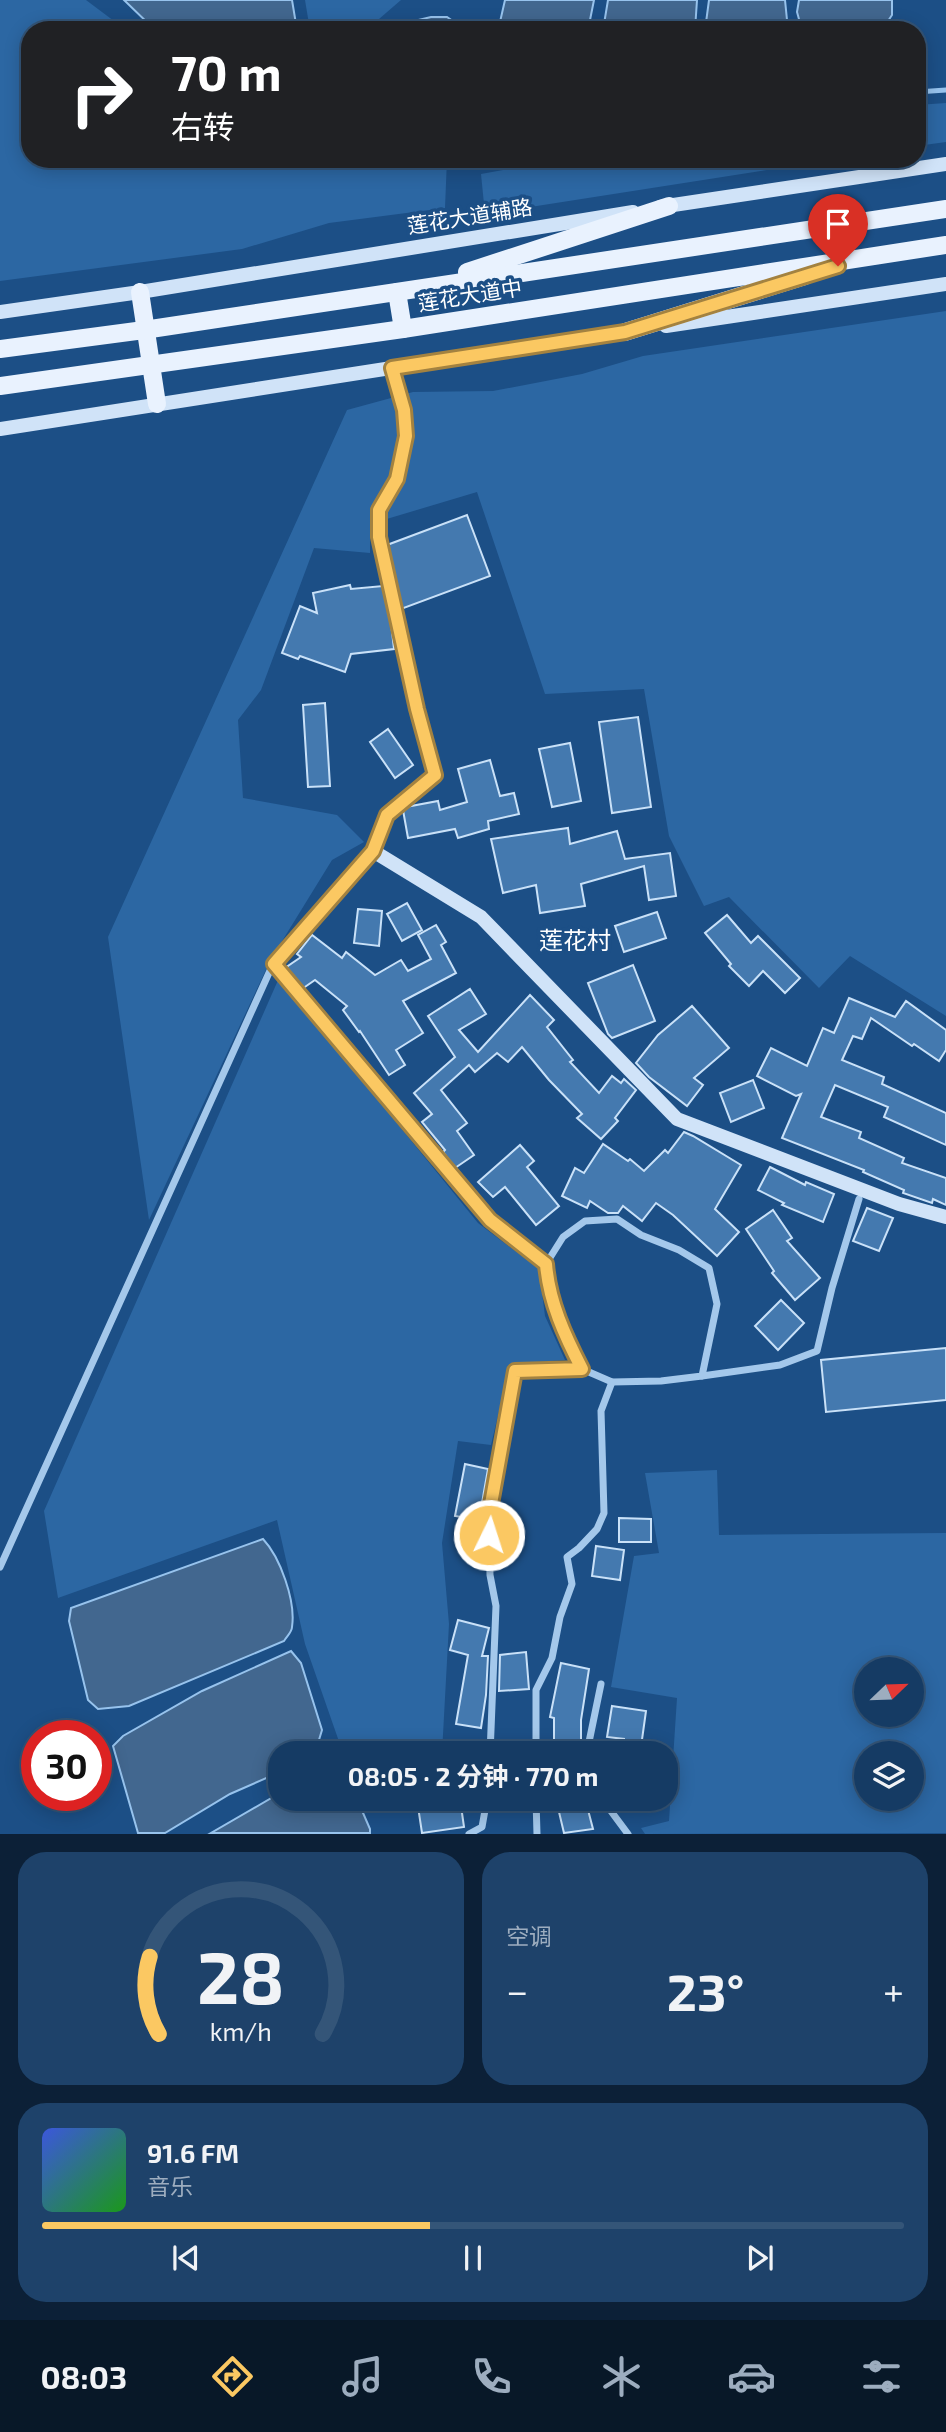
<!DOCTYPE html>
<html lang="zh">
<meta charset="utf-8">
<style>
body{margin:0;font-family:"Exo 2","Noto Sans SC",sans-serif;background:#1e426a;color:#f1f3f6;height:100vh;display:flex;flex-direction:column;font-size:26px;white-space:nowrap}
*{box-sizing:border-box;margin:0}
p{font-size:23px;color:#9dadbf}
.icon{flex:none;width:38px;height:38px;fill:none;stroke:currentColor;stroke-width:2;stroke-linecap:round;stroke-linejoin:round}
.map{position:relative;height:1834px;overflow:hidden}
.drawer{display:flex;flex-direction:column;gap:18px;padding:18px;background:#0c2037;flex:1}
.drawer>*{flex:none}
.top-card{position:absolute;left:21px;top:21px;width:905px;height:147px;border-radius:28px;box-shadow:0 4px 18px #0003,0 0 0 2px #345578;background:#202124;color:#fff;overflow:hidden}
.needle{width:46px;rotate:67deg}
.fabs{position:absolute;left:854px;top:1657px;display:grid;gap:14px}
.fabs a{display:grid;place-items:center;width:70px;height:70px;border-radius:50%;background:#153b64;box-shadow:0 4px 18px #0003,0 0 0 2px #345578;font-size:35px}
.speed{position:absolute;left:21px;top:1720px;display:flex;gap:14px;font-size:35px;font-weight:700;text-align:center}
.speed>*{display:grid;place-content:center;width:91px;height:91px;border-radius:50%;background:#153b64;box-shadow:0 4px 18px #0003,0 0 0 2px #345578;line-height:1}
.speed .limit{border:10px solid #d22;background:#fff;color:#111}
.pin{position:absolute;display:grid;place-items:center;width:60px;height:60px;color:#fff;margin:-72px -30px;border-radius:50% 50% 50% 0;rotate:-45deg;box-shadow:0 0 7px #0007}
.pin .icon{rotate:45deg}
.me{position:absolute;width:77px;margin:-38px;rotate:4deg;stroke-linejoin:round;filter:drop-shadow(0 0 5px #0008)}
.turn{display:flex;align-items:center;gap:24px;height:147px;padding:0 35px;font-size:32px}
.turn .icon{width:91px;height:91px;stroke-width:2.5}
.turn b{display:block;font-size:49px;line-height:60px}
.big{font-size:52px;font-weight:700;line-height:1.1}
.drawer .card{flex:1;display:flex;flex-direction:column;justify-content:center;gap:10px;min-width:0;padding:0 24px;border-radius:28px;background:#1e426a}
.drawer .dial{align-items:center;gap:0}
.dial svg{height:182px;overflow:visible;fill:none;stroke:#345578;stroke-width:7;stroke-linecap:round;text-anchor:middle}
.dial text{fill:#f1f3f6;stroke:none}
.song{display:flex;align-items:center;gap:21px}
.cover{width:84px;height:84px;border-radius:10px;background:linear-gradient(135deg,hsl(230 70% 55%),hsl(120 70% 35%))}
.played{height:7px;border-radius:4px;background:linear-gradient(90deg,#fbc862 45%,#345578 45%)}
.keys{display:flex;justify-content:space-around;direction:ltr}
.heat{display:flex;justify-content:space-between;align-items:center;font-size:38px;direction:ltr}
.drawer .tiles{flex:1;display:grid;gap:18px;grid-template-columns:1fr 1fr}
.card:last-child{grid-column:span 2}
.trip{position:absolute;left:268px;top:1741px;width:410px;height:70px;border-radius:28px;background:#153b64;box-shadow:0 4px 18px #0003,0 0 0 2px #345578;font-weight:700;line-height:70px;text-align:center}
.menu{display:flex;height:112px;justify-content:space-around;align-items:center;background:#081828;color:#9dadbf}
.menu .icon{width:49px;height:49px}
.menu .on{color:#fbc862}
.menu b{font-size:32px;color:#f1f3f6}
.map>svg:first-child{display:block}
.green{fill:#2c67a3;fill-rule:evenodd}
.water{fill:#42678f;stroke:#97c3ed;stroke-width:2}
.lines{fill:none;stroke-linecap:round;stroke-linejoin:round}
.stream{stroke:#97c3ed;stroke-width:5}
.building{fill:#4479af;stroke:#c9e1f8;stroke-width:2}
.street{stroke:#a4c8eb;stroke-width:7}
.secondary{stroke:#d0e3f8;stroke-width:14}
.primary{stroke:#e9f2fe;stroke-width:18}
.route-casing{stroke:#a38240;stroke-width:18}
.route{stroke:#fbc862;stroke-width:12}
.labels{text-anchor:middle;stroke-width:7;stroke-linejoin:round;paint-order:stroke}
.street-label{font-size:21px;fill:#fff;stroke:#1c4f86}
.quarter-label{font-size:24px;fill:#fff;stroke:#1c4f86}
</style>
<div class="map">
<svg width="946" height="1834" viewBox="0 0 946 1834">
<rect width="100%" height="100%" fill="#1c4f86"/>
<g class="green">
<polygon points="0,0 86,0 126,30 30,30 30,159 447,159 445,208 329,223 242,249 0,281"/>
<polygon points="305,0 401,0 379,19 359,30 310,30"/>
<polygon points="946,103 946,142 917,146 917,105"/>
<polygon points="563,159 838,159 485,214 481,174"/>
<polygon points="946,311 946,1016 850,956 819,988 729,897 704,906 669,836 644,689 545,694 477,492 370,524 370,553 314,548 261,690 238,720 243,798 337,815 364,842 332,860 271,959 149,1220 108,937 347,410 413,392 493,391 582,374 643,356"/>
<polygon points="279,978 478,1223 539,1269 545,1316 565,1360 510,1364 491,1445 458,1441 442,1543 449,1624 442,1753 343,1753 305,1644 277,1520 58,1598 44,1511"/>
<path d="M 717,1470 L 719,1535 L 946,1533 L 946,1833 L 645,1834 L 641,1828 L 669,1821 L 677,1698 L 611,1687 L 634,1556 L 659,1553 L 645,1473 ZM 866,1670 L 912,1670 L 912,1715 L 866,1715 ZM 866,1754 L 912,1754 L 912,1799 L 866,1799 Z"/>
</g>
<g class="water">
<polygon points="124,0 292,0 297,30 155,30"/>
<polygon points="505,0 594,0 588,30 502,30 500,22"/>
<polygon points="608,0 697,0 695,30 603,30"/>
<polygon points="709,0 785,0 788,30 705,30"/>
<polygon points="799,0 892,0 892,15 882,30 802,30 797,12"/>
<polygon points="431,17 447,17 460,26 460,30 376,30"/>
<path d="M 263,1539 C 280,1557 296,1601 292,1627 C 292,1632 287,1636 284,1641 L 129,1706 L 98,1709 L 88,1700 L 69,1621 L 71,1608 Z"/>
<polygon points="291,1651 301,1663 322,1730 315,1753 280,1754 280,1772 230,1794 165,1833 138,1833 113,1746 123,1736 202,1691"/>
<polygon points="280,1793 280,1799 357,1799 370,1829 370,1833 211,1833"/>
</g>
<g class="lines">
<polyline class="stream" points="917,92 946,90"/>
</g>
<g class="building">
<polygon points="467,515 490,576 401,609 387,545"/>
<polygon points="350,585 351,589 383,586 390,614 394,649 351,654 345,672 300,656 298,659 282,653 300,606 317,613 313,593"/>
<polygon points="325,703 330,786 308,787 303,705"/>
<polygon points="638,717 651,807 612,813 599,722"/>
<polygon points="388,729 413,765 395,778 370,742"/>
<polygon points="570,743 581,801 552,807 539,749"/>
<polygon points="490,760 500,796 514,793 519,814 488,821 489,829 458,838 455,829 408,838 403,810 406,807 438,801 440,810 467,802 458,769"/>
<polygon points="568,828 570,844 617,831 625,859 670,853 676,896 649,900 644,866 581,884 585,906 540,913 536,885 503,893 491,839"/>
<polygon points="407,903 422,930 402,941 387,914"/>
<polygon points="358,909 382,911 379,946 354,943"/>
<polygon points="657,912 666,938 624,952 615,926"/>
<polygon points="727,915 751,943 758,936 800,978 785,993 763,971 749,986 729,966 731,964 705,933"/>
<polygon points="436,925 446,942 441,945 456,973 403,1001 423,1033 396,1050 405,1065 389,1075 360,1031 359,1032 343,1010 347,1006 315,980 302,989 285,968 301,957 297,954 312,935 342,958 346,952 375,975 401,960 408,971 431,959 418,935"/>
<polygon points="633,965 655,1021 612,1038 608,1034 588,983"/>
<polygon points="470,989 486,1014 459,1030 478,1052 530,995 554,1020 547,1027 573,1060 570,1062 599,1093 612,1076 621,1083 624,1079 636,1090 615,1118 618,1121 601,1139 577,1118 582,1114 549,1080 522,1047 508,1062 497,1053 475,1072 469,1065 441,1090 467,1123 457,1131 474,1155 455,1168 443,1152 445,1150 422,1122 432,1114 414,1093 455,1057 428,1016"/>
<polygon points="849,998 895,1017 906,1001 946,1030 946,1050 939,1061 914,1044 912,1046 871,1018 862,1039 853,1036 842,1060 884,1077 882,1084 946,1113 946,1145 884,1117 888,1107 835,1085 821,1117 861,1132 859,1138 904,1158 902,1163 946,1178 946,1205 933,1199 932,1203 903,1193 904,1190 863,1172 864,1170 782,1138 801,1094 796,1096 757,1076 771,1048 807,1066 823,1028 834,1033"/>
<polygon points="692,1006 729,1048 694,1078 703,1085 687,1106 649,1077 636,1063 658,1035"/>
<polygon points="753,1080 764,1108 731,1122 720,1093"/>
<polygon points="684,1132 693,1136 741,1165 715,1209 739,1232 717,1256 673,1215 656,1203 642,1221 623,1206 618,1213 608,1213 590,1201 587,1208 562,1196 575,1168 584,1173 603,1144 628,1161 630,1159 644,1171 665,1150 668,1153"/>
<polygon points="520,1145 534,1161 527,1167 559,1206 536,1225 505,1187 493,1197 478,1182"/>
<polygon points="770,1167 805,1185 806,1182 834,1194 823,1222 782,1205 784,1203 758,1190"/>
<polygon points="867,1208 893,1218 879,1251 853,1241"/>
<polygon points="773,1210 792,1238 787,1241 820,1278 795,1300 772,1273 774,1271 746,1229"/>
<polygon points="781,1300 804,1323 778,1350 755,1326"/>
<polygon points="946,1348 946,1400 826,1412 821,1360"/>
<polygon points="465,1464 488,1469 479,1520 455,1516"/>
<polygon points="619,1518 651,1519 651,1542 619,1542"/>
<polygon points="596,1546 624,1550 620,1580 592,1576"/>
<polygon points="458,1620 489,1628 482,1656 488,1656 486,1695 481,1728 456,1724 468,1655 450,1650"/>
<polygon points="526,1652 529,1689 499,1691 500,1655"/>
<polygon points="561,1663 589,1669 581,1720 581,1754 554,1754 554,1718 550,1717"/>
<polygon points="612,1706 646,1711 640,1754 623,1754 624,1739 607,1737"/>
<polygon points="460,1799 464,1827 422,1833 417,1800"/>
<polygon points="587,1806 593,1829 564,1833 559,1812"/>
</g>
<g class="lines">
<g class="street">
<polyline points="373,851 387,815 435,775 417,709 379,537 379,510 397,479 406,436 404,410 392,368"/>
<polyline points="546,1264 563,1237 585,1221 617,1219 641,1235 679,1250 709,1268 717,1304 702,1376 661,1381 612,1382 582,1369"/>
<polyline points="702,1376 780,1365 817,1351 832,1288 859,1199"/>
<path d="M 0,1567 L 273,964 L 490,1220 L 546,1264 C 549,1302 565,1336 582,1369 L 515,1371 L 489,1515 L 490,1575 L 496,1606 L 490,1754"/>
<polyline points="536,1754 536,1690 552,1658 560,1617 572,1584 567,1557 579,1548 597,1529 604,1513 601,1411 612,1382"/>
<polyline points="591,1754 589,1742 601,1684"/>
<polyline points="536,1799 537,1834"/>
<polyline points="602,1799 628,1834"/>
<polyline points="469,1834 482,1827 487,1799"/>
</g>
<g class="secondary">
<polyline points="660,207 946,164"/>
<polyline points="0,312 140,292 633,212"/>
<polyline points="666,326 946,284"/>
<polyline points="0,429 635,330"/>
<polyline points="273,964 373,851 481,917 677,1119 899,1204 946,1217"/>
</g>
<g class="primary">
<polyline points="467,272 669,206"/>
<polyline points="140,292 157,404"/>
<polyline points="397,292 403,329"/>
<polyline points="625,332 805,276"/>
<polyline points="0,349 144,330 946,209"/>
<polyline points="0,386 403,329 946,245"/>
</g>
</g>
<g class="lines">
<g class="route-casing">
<path id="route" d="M 489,1535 L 489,1515 L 515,1371 L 582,1369 C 565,1336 549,1302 546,1264 L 490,1220 L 274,964 L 373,851 L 387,815 L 435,775 L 417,709 L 379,537 L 379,510 L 397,479 L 406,436 L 404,410 L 392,368 L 625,332 L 838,266"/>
</g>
<use href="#route" class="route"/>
</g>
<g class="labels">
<g class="street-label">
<text transform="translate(470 217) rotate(-9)" y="7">莲花大道辅路</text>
<text transform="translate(470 296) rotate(-9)" y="7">莲花大道中</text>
</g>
<g class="quarter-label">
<text x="575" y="949">莲花村</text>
</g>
</g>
</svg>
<div class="fabs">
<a><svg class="needle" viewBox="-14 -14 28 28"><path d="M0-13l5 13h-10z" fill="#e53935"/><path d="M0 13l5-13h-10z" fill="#9dadbf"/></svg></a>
<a><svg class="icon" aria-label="layers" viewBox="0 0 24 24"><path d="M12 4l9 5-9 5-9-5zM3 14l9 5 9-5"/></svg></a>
</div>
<div class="speed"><div class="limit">30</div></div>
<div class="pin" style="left:838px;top:266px;background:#d93025"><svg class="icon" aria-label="arrive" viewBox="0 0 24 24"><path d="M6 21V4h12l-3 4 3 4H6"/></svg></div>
<svg class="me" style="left:489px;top:1535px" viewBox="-20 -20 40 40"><circle r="17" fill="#fbc862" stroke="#fff" stroke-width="3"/><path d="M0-11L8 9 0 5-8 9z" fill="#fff"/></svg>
<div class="trip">08:05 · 2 分钟 · 770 m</div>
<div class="top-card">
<div class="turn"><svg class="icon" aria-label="right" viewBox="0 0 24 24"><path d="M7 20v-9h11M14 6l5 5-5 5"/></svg><div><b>70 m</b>右转</div></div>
</div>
</div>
<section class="drawer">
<div class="tiles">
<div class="card dial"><svg viewBox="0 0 100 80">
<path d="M14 69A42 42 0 1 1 86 69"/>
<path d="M14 69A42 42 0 0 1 10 35" stroke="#fbc862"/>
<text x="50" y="56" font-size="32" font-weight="700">28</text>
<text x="50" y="72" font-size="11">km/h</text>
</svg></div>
<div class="card"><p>空调</p>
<div class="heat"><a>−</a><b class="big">23°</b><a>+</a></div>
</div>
<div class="card">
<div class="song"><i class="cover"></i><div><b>91.6 FM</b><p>音乐</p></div></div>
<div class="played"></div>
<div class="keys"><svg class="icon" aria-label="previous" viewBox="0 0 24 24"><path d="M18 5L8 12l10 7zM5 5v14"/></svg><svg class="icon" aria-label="pause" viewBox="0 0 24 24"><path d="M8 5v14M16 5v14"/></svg><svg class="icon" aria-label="next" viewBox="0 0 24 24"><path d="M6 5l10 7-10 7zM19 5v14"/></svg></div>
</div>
</div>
</section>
<nav class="menu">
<b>08:03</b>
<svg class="icon on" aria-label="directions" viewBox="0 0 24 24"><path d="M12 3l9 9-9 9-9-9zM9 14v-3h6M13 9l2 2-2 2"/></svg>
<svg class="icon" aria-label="music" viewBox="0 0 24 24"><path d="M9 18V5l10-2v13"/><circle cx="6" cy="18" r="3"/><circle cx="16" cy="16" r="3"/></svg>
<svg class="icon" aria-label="phone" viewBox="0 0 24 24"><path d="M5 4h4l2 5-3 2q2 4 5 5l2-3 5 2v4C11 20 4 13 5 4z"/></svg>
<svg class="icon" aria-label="climate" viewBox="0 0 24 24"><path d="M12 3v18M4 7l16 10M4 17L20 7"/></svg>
<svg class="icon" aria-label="car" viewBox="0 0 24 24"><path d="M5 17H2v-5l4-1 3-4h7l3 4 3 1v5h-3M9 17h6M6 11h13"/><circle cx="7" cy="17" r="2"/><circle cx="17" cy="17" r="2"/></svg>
<svg class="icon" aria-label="filters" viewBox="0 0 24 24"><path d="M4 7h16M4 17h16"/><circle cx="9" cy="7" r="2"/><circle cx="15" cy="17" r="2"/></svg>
</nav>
